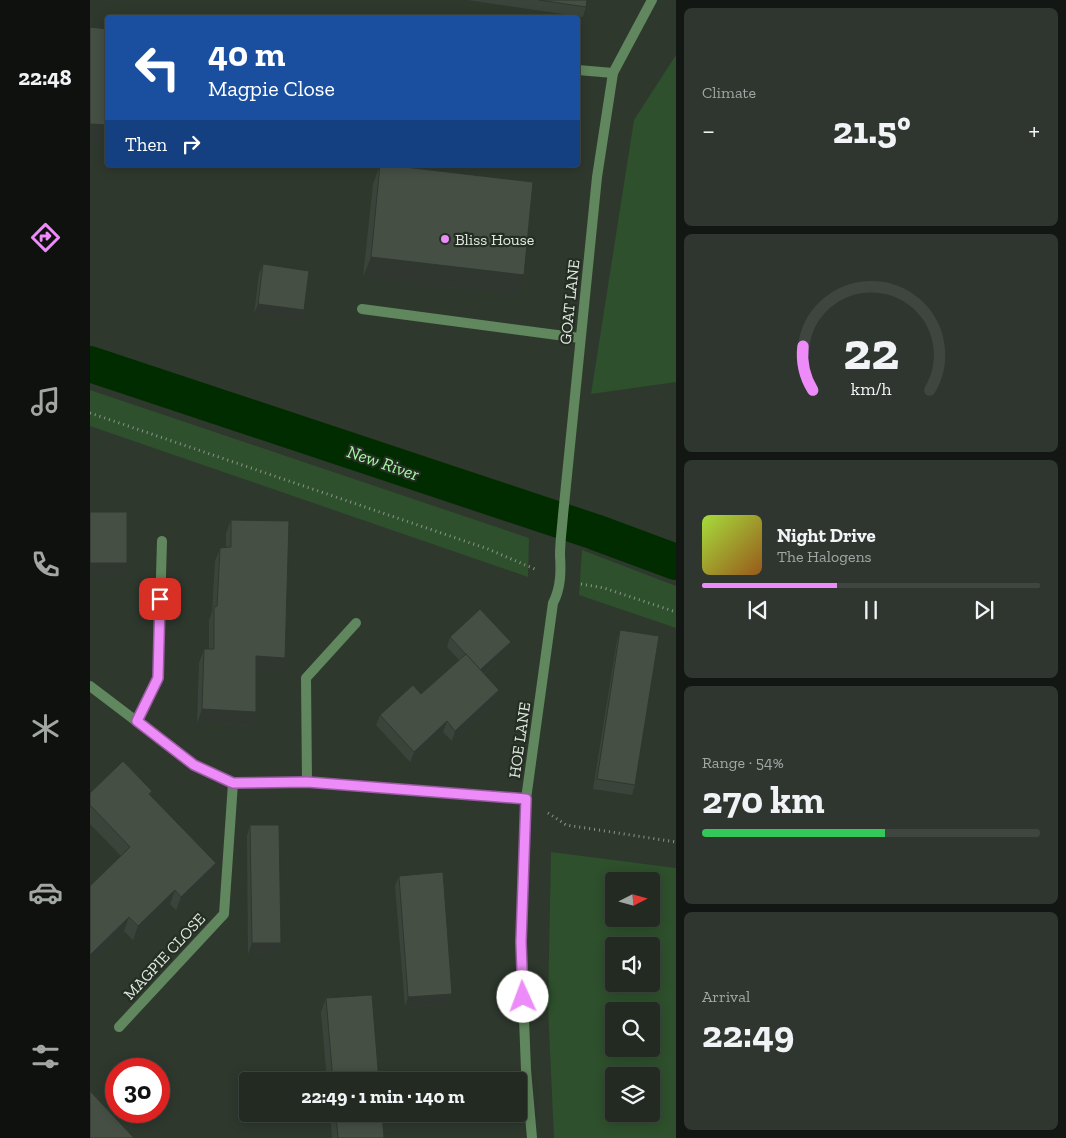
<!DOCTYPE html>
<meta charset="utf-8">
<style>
body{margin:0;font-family:"Zilla Slab",serif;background:#2e362f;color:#f1f3f6;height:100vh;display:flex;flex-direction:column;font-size:19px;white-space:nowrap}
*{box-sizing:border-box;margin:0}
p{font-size:16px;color:#a2a7a5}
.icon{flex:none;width:28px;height:28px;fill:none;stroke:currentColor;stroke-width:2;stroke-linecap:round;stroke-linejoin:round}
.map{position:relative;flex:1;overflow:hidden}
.details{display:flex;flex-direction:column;gap:8px;padding:8px;background:#131713;width:390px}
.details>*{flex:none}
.hud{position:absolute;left:15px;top:15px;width:475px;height:152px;border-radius:5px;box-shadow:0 2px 12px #0003,0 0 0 1px #3f4640;background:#1a4fa0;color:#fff;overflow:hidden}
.needle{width:32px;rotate:84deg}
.controls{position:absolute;left:515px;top:872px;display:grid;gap:10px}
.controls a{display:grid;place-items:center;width:55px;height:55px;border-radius:5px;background:#222a22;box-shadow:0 2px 12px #0003,0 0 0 1px #3f4640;font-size:25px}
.speed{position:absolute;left:15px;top:1058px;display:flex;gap:10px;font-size:25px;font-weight:700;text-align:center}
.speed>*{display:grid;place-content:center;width:65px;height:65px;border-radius:50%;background:#222a22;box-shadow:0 2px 12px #0003,0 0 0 1px #3f4640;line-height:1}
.speed .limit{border:8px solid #d22;background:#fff;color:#111}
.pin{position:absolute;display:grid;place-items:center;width:42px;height:42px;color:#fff;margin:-21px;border-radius:10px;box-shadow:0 2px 8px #0006}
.me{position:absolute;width:55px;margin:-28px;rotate:358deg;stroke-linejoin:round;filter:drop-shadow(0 0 4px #0008)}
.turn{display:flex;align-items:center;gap:18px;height:105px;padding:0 20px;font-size:22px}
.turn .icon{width:65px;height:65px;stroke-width:2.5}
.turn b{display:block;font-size:35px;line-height:42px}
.then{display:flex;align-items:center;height:48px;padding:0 20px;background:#0003;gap:10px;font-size:19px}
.big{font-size:38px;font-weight:700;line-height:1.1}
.details .widget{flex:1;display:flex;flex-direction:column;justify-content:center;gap:8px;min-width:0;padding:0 18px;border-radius:8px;background:#2e362f}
.details .dial{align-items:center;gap:0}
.dial svg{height:130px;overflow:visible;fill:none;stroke:#3f4640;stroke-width:7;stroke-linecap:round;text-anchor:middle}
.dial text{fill:#f1f3f6;stroke:none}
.song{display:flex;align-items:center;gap:15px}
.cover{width:60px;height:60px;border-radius:8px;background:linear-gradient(135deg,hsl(80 70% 55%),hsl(30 70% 35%))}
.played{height:5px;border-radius:2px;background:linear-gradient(90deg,#ed8cf9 40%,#3f4640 40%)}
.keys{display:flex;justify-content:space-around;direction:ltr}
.heat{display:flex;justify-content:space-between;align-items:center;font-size:28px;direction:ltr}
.charge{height:8px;border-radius:4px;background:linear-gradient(90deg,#34c759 54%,#3f4640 0)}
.trip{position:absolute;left:149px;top:1072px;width:288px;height:50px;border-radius:5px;background:#222a22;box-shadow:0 2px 12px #0003,0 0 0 1px #3f4640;font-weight:700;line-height:50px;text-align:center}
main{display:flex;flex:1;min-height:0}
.tab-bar{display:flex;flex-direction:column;width:90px;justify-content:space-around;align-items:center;background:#0e110e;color:#a2a7a5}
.tab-bar .icon{width:35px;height:35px}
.tab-bar .selected{color:#ed8cf9}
.tab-bar b{font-size:22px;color:#f1f3f6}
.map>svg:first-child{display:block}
.green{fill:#2e502c;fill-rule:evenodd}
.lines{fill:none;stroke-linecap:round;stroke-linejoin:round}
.canal{stroke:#002c00;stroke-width:36}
.path{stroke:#8c948b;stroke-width:3;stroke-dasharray:1 4;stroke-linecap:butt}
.service{stroke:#60875d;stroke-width:10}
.minor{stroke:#60875d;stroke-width:10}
.wall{fill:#3b443a}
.shaded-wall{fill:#303730}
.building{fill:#454f44;stroke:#303730}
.route-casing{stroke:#9a5ba2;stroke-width:12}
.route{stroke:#ed8cf9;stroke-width:9}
.poi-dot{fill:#ed8cf9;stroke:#242e23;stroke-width:2}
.labels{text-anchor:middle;stroke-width:4.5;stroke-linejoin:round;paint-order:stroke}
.poi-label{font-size:16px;fill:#e2e8e1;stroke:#242e23;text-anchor:start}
.street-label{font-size:16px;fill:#e2e8e1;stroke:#242e23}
.water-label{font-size:18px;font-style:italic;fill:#a8f8a3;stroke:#242e23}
</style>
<main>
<nav class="tab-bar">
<b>22:48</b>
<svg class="icon selected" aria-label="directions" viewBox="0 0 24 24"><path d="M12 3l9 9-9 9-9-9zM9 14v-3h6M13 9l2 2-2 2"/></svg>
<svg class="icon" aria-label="music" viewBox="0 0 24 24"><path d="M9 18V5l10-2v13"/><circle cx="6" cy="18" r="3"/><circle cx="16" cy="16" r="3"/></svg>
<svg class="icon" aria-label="phone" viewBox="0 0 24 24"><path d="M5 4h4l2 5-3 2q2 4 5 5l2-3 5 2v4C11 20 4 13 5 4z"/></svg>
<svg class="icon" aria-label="climate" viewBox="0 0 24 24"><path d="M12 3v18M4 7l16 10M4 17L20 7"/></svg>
<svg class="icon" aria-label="car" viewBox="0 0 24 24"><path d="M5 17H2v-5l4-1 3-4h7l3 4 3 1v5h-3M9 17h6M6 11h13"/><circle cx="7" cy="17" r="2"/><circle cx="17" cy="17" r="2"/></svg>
<svg class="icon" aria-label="filters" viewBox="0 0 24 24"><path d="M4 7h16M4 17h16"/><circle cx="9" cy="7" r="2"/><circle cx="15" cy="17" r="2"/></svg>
</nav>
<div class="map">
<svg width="586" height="1138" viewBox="0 0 586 1138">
<rect width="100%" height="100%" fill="#2e382d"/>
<g class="green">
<polygon points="586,55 586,382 501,394 544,120"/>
<polygon points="0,390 439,538 438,577 0,426"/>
<polygon points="492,550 586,586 586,628 489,595"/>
<path d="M 461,852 L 586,868 L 586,1138 L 464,1138 L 458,1007 ZM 524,881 L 561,881 L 561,919 L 524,919 ZM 524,946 L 561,946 L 561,984 L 524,984 ZM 524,1011 L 561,1011 L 561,1049 L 524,1049 ZM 524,1076 L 561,1076 L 561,1114 L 524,1114 Z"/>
</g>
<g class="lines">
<polyline class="canal" points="0,364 505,532 586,562"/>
<g class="path">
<polyline points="0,413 398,549 447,570"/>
<polyline points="491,584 514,588 586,612"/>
<polyline points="458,813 476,825 586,842"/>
</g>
<polyline class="service" points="272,309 490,338"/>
<g class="minor">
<polyline points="488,70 523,73"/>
<polyline points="0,686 104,765 143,783 217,782 436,799"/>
<polyline points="47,721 68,678 72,541"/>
<polyline points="217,782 216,678 266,623"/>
<polyline points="29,1027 134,914 143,783"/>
<path d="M 442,1138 L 436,1070 L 431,942 L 436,799 L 463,603 C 471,588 471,571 470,555 C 470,542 472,528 473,515 L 507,177 L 523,73 L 562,0"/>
</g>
</g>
<g class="wall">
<polygon points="377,0 497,0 496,7 493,17"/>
<polygon points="290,165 426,295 273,277 283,184"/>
<polygon points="173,264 214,310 210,320 164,314 169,274"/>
<polygon points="141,520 195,658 190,672 166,670 166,712 161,726 107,723 109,663 114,649 119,649 119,620 122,612 125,561 130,548 136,547 136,533"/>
<polygon points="530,630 545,785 542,795 503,789 527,640"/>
<polygon points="360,637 421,642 417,652 394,674 409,690 406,701 362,741 353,732 320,762 286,725 290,715 331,694 369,660 357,647"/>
<polygon points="62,791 60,795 121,877 86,910 80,904 43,940 34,931 0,963 0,886 31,856 0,824 0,793"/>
<polygon points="160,825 191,943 187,953 158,954 157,836"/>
<polygon points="309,876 362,994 358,1004 315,1007 305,886"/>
<polygon points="236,998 289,1081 237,1081 231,1012"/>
<polygon points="240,1114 292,1114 294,1138 242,1138"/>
</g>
<g class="shaded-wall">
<polygon points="0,124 18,125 18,146 0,144"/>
<polygon points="281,257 434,275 426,295 273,277"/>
<polygon points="168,304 214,310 210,320 164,314"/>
<polygon points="0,563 37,563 32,577 0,577"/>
<polygon points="421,642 417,652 387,680 390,670"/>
<polygon points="166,656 195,658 190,672 161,670"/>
<polygon points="409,690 406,701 362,741 365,731"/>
<polygon points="112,709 166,712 161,726 107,723"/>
<polygon points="357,721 353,732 320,762 324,752"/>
<polygon points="126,863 121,877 86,910 91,897"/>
<polygon points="85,890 80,904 43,940 48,926"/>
<polygon points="39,917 34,931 0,963 0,955"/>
<polygon points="162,943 191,943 187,953 158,954"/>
<polygon points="362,994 358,1004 315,1007 318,997"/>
</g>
<g class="building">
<polygon points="449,0 497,0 496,7"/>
<polygon points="0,27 18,29 18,125 0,124"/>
<polygon points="290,165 297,165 443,182 434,275 281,257"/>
<polygon points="173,264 219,271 214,310 168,304"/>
<rect x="0" y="512" width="37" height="51"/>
<polygon points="141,520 199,521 195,658 166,656 166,712 112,709 114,649 124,649 124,607 127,606 130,548 141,547"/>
<polygon points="390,609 421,642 390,670 360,637"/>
<polygon points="530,630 569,636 545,785 507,779"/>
<polygon points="376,654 409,690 365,731 357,721 324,752 290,715 323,685 331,694"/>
<polygon points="33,761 62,791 59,794 126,863 91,897 85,890 48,926 39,917 0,955 0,886 40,847 0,805 0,793"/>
<polygon points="160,825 189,825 191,943 162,943"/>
<polygon points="353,872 362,994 318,997 309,876"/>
<polygon points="282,995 289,1081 243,1081 236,998"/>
<polygon points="0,1091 44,1138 0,1138"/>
<polygon points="246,1114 292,1114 294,1138 248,1138"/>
</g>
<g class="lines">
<g class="route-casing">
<polyline id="route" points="70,599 68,678 47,721 104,765 143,783 217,782 436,799 431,942 433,997"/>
</g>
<use href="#route" class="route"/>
</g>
<circle class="poi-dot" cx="355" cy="239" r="5"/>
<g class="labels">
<g class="poi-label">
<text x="365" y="245">Bliss House</text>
</g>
<g class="street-label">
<text transform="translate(479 302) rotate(-84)" y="6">GOAT LANE</text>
<text transform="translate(429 740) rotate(-82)" y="6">HOE LANE</text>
<text transform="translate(74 956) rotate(-47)" y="6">MAGPIE CLOSE</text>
</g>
<g class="water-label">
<text transform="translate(293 463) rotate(19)" y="6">New River</text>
</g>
</g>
</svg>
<div class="controls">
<a><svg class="needle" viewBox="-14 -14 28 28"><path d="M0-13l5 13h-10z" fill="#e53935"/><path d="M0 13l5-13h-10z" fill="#a2a7a5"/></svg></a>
<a><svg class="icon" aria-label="sound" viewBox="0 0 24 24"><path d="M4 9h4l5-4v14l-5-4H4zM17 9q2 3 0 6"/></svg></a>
<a><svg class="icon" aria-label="search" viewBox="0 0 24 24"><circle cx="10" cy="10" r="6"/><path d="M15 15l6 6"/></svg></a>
<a><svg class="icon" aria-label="layers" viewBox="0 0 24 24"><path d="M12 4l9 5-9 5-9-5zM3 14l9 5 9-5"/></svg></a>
</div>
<div class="speed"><div class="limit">30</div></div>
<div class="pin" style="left:70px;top:599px;background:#d93025"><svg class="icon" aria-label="arrive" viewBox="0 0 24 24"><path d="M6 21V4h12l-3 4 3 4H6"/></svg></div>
<svg class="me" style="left:433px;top:997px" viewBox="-20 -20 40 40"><circle r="19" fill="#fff"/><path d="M0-13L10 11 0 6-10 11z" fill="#ed8cf9"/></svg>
<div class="trip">22:49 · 1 min · 140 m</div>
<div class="hud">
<div class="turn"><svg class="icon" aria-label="left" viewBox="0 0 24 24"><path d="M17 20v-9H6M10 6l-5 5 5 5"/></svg><div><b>40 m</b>Magpie Close</div></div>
<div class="then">Then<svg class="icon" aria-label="right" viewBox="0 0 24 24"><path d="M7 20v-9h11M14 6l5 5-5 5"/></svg></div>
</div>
</div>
<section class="details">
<div class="widget"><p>Climate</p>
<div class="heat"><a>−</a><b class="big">21.5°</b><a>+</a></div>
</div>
<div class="widget dial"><svg viewBox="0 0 100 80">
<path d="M14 69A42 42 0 1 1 86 69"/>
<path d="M14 69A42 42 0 0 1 8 42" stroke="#ed8cf9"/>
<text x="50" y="56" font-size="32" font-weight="700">22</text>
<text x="50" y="72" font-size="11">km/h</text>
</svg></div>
<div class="widget">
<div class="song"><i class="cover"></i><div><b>Night Drive</b><p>The Halogens</p></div></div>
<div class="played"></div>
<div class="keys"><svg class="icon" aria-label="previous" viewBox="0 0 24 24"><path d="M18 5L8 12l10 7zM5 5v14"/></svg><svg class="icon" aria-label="pause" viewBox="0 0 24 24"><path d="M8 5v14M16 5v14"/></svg><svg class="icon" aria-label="next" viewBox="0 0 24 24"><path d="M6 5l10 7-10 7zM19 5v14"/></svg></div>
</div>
<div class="widget"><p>Range · 54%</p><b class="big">270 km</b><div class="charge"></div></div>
<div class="widget"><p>Arrival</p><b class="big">22:49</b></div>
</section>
</main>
